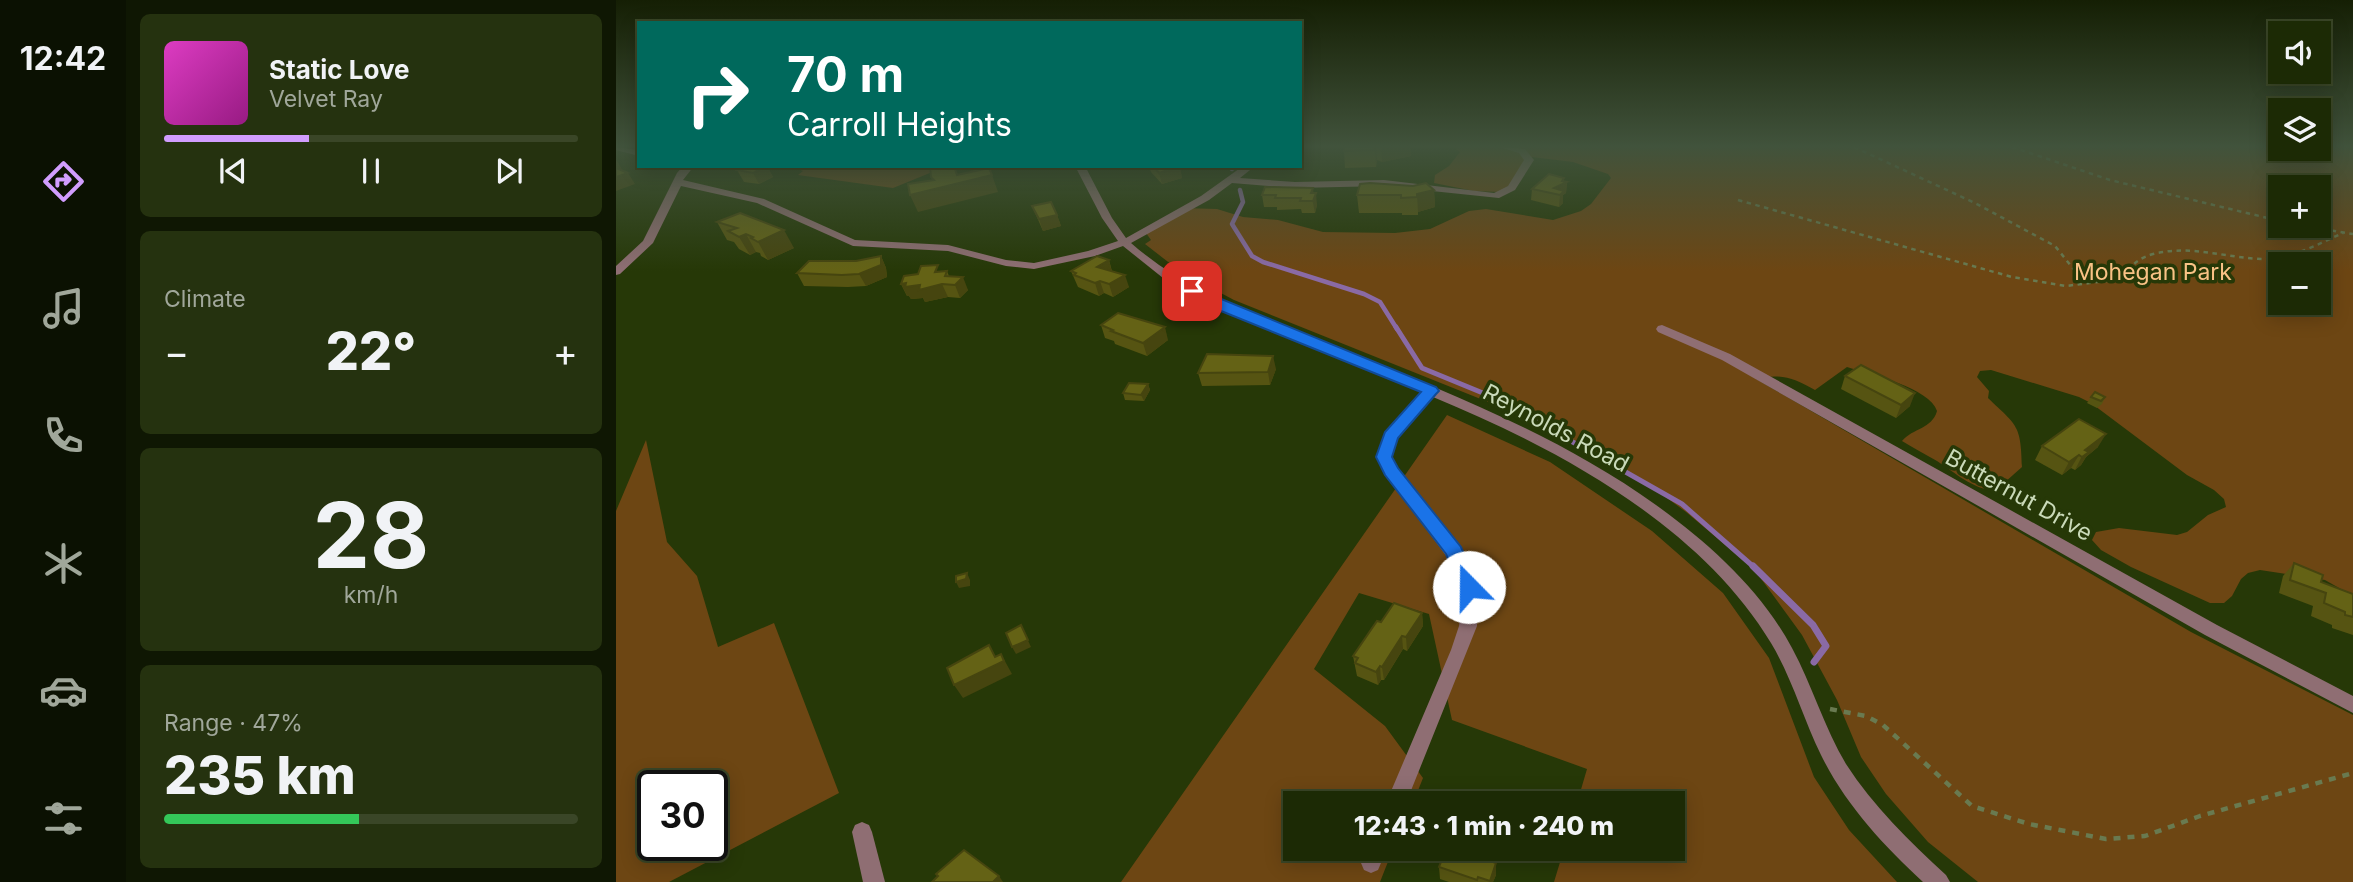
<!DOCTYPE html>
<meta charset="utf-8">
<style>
body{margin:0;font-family:Inter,sans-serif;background:#25320f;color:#f1f3f6;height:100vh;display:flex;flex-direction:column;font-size:26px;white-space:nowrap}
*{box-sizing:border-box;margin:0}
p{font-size:23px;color:#a0a79a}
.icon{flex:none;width:38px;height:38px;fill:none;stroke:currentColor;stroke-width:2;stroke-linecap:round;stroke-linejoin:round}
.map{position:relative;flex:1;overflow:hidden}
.panel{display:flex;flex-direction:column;gap:14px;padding:14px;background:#0f1703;width:490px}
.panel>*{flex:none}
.guide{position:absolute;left:21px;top:21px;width:665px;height:147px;border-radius:0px;box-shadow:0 4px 18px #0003,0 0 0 2px #3a4627;background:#00695c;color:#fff;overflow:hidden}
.controls{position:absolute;left:1652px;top:21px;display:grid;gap:14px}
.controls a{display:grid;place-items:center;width:63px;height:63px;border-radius:0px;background:#1c2a05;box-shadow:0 4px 18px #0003,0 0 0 2px #3a4627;font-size:35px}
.speed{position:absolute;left:21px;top:770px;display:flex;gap:14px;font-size:35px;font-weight:700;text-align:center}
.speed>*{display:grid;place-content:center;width:91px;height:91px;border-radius:50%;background:#1c2a05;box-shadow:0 4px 18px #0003,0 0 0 2px #3a4627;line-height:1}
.speed .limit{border:4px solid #111;border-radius:10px;background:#fff;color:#111}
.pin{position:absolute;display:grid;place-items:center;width:60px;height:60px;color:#fff;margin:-30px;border-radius:14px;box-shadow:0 4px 10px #0006}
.me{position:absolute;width:77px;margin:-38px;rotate:338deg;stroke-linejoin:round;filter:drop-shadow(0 0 5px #0008)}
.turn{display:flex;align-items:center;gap:24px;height:147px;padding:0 35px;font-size:32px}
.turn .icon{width:91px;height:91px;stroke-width:2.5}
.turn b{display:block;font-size:49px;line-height:60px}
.big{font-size:52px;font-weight:800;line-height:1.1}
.panel .card{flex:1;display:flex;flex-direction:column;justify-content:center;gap:10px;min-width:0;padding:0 24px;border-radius:10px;background:#25320f}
.panel .dial{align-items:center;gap:0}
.dial b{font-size:91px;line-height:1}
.song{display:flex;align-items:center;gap:21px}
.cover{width:84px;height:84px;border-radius:10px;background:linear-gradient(135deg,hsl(310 70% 55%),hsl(310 70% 35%))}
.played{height:7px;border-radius:4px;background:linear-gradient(90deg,#d19dfe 35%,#3a4627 35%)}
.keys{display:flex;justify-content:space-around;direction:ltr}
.heat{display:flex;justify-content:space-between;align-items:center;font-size:38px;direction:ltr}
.charge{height:10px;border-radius:5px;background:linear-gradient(90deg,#34c759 47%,#3a4627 0)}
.trip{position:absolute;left:667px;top:791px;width:402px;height:70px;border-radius:0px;background:#1c2a05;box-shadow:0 4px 18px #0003,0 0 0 2px #3a4627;font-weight:800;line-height:70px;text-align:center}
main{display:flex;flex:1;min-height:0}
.tabs{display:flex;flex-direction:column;width:126px;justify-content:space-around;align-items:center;background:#0b1102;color:#a0a79a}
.tabs .icon{width:49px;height:49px}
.tabs .active{color:#d19dfe}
.tabs b{font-size:32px;color:#f1f3f6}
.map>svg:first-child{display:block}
.green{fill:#6d4613;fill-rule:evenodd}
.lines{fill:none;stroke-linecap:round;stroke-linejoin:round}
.stream-far2{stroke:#8a6aa5;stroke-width:4.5}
.stream-far1{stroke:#8a6aa5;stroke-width:5}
.stream{stroke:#8a6aa5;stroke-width:7}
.path-far1{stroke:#697a50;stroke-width:2.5;stroke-dasharray:4.5 4.5;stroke-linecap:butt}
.path{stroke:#697a50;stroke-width:4.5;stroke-dasharray:7 7;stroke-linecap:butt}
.street{fill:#8f6e73;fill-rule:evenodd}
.wall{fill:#565412}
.shaded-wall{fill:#46450f}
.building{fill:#646215;stroke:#46450f;stroke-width:2}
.route{fill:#1a73e8;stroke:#114b97;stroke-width:2}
.labels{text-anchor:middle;stroke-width:7;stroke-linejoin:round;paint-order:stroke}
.park-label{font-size:23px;fill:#f9c285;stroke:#263807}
.street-label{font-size:23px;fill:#cadab9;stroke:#263807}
</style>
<main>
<nav class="tabs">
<b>12:42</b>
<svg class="icon active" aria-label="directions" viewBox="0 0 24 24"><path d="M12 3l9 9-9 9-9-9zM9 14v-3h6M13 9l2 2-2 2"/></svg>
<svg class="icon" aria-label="music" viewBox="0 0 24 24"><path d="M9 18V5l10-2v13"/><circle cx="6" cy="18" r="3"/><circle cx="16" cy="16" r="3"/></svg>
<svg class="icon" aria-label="phone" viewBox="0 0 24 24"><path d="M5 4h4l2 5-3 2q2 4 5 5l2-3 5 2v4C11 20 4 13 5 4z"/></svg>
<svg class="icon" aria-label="climate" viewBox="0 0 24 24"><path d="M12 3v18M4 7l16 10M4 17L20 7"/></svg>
<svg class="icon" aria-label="car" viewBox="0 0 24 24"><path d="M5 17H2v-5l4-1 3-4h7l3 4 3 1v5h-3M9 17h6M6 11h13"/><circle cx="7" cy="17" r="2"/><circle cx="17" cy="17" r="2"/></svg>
<svg class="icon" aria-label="filters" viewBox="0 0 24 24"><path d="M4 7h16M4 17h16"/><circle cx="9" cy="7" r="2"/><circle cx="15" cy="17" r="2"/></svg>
</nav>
<section class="panel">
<div class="card">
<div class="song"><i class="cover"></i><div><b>Static Love</b><p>Velvet Ray</p></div></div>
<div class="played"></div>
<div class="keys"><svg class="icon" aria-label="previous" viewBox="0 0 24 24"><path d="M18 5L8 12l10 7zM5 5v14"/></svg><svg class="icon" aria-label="pause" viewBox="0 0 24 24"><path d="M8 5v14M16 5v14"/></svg><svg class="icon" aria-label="next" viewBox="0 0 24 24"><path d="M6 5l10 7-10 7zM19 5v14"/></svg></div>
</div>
<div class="card"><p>Climate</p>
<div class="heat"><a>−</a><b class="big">22°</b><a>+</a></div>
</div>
<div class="card dial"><b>28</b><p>km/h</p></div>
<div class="card"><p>Range · 47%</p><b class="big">235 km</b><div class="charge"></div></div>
</section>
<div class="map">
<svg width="1737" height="882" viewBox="0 0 1737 882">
<rect width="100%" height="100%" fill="#263807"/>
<g class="green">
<path d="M 838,147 L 1737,147 L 1737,596 L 1709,580 L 1644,570 L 1632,573 L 1625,579 L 1616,596 L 1608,603 L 1594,603 L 1515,567 L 1485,550 L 1476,540 L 1480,532 L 1503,528 L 1561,535 L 1571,532 L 1592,515 L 1610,507 L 1608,499 L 1598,490 L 1571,475 L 1475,403 L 1463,397 L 1375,370 L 1364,371 L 1361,377 L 1373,391 L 1372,398 C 1401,426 1405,424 1406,467 L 1379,491 C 1355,488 1341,474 1321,461 C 1309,454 1297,448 1286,441 C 1297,428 1316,429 1321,411 C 1314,388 1254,374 1231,367 L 1199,390 C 1178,378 1164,373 1140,379 L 1575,632 L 1737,715 L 1737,882 L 1362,882 L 1312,842 L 1270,794 L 1245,757 L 1221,700 L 1186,635 L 1138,569 L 1070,512 L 1028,481 L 976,450 L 907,416 L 618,300 L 565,272 L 529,244 L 535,240 L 530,233 L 566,208 L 601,209 L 627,217 L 662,220 L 707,232 L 779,233 L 814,229 L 853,211 L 870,209 L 937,220 L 965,211 L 975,204 L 995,178 L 992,174 L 957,162 L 916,157 L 906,175 L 885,192 L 858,191 L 818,183 L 819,175 L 833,166 L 844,152 ZM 1664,187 L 1703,187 L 1703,226 L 1664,226 ZM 1664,264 L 1703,264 L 1703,303 L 1664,303 Z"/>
<polygon points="176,166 331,166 277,188 182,175 187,171"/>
<polygon points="831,415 934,462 1036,531 1107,593 1153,658 1198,777 1233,830 1281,882 938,882 948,849 1057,849 1057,803 961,803 971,769 836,720 813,614 743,593 698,669 769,726 807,778 797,803 679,803 679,849 777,849 764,882 505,882"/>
<path d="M 30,440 L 51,542 L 81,576 L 102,647 L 158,623 L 223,793 L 53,882 L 0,882 L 0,511 ZM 37,786 L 96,786 L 96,845 L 37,845 Z"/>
</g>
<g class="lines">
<g class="stream-far2">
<polyline points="615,166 616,169"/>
<polyline points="624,190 627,202 616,224 636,256 647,262 748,294 764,302 781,329"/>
</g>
<polyline class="stream-far1" points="780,327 806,368 879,398 1066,504 1139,568"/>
<polyline class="stream" points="1137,566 1197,625 1210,646 1198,662"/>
<g class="path-far1">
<polyline points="1238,147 1359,203 1439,246 1460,272 1476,284"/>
<polyline points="1396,147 1494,180 1664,221"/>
<path d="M 1122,200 L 1396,277 L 1450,286 L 1498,280 C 1515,273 1513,261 1537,254 C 1575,244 1613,259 1650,259 C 1676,259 1704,243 1727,233"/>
<polyline points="1689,226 1737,234"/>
</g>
<polyline class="path" points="1214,709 1250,716 1267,725 1356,806 1413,824 1490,839 1529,836 1584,816 1737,773"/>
<g class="street">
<polygon points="0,147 23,150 23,156 0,150"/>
<path d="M 884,147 L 909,149 L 918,160 L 899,190 L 883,198 L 768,186 L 679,188 L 616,183 L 593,200 L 515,243 C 577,297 654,322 729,351 C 837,394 945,437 1040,505 C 1093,543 1145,590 1176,648 C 1196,685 1208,727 1230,764 C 1257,806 1293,841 1330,875 L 1334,882 L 1307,882 C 1267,845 1229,804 1205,755 C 1187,718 1176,678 1155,643 C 1084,525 941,448 817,397 L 781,437 L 775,457 L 781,469 L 853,563 L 862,602 L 861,626 L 790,803 L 770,803 L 835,650 L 843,626 L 846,602 L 837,565 L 770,475 L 761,457 L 769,433 L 807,392 L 600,308 L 552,282 L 507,246 L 479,256 L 418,269 L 390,266 L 332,251 L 237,246 L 141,203 L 65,186 L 37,243 L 4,274 L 0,275 L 0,266 L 27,241 L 61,173 L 67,166 L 78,166 L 67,180 L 148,199 L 239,240 L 332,245 L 390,260 L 418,263 L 472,251 L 502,241 L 486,218 L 459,166 L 469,166 L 496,218 L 510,238 L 585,196 L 627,166 L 639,166 L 624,178 L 679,182 L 768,180 L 878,193 L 892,186 L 908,160 L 903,153 Z"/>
<polygon points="1046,325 1114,354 1601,625 1737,696 1737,713 1589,635 1106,360 1042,332 1040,329 1042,326"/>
<polygon points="246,822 253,825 256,832 269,882 247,882 236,832 239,825"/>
<polygon points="751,849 771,849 762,870 755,873 748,870 745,863"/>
</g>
</g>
<g class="wall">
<polygon points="728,147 794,147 795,156 766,162 761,160 760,167 729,168 728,151"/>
<polygon points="123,166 151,166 157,177 143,184 128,182 121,170 124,168"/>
<polygon points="533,166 563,166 566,178 546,184 535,172"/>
<polygon points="948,181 951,182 950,193 947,195 947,203 943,207 915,200 916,189"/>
<polygon points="818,190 819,207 802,212 802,215 786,215 786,213 743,213 741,195"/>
<polygon points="698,193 701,205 699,213 686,213 685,209 661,210 661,207 648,207 646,195"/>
<polygon points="416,206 441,215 445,226 427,231"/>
<polygon points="124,213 178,248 152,260 145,256 144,253 140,252 134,255 123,249 118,242 111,240 101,222"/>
<polygon points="265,256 270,268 271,277 250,286 232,287 188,286 181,273"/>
<polygon points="493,260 496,271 513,287 497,297 488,293 483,296 462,287 455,271"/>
<polygon points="331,271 333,276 352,290 344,298 332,297 309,302 307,298 295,299 293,296 291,296 285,284 325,272"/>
<polygon points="485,325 552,340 531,356 499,344 498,341 489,338"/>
<polygon points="660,369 654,385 586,386 582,373"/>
<polygon points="1229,376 1294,406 1280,418 1225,389"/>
<polygon points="532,384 534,390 528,401 509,400 507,393"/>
<polygon points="1475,397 1489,397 1486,404 1481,408 1471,403"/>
<polygon points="1426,446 1482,447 1470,457 1465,465 1459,470 1455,468 1446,475 1419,460"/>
<polygon points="1678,563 1705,582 1737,594 1737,635 1716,628 1716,625 1695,616 1697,606 1663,593 1667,576"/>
<polygon points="806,613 807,626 791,651 787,649 768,680 765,680 762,685 741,676 737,656 765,622"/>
<polygon points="830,849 874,849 871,860 880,863 880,875 877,882 833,882 824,879 823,867"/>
</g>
<g class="shaded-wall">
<polygon points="759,147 760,147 761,160 760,167"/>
<polygon points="765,147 794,147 795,156 766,162"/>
<polygon points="0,159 7,171 0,175"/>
<polygon points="140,166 151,166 157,177 143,184 137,173"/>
<polygon points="338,166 344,183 376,175 382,192 302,212 294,195"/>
<polygon points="564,166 566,178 546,184 543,173"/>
<polygon points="12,173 19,184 0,191 0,177"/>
<polygon points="948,178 948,183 951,182 950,193 947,195 947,203 943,207 944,195 938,188"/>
<polygon points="697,188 698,198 700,193 701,205 699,213 695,193"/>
<polygon points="818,190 819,207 802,212 801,194"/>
<polygon points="441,215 445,226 427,231 423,219"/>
<polygon points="168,230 178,248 152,260 142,242"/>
<polygon points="130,234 140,252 134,255 123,237"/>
<polygon points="265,256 270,268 271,277 250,286 243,274"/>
<polygon points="493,260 496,273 481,267"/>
<polygon points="509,275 513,287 497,297 493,284"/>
<polygon points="347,277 352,290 344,298 339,285"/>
<polygon points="484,281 488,293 483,296 479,283"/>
<polygon points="290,283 304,285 326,284 332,297 309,302 307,298 295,299 293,296 291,296 285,284"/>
<polygon points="549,327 552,340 531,356 527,343"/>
<polygon points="657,356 660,369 654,385 652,372"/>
<polygon points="532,384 534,390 528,401 525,395"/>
<polygon points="1299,393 1294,406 1280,418 1285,405"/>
<polygon points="1490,434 1482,447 1470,457 1465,465 1459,470 1469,450"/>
<polygon points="1463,455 1455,468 1446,475 1453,462"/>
<polygon points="351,573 354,580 354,586 343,588 340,582"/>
<polygon points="806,613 807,626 791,651 790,637"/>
<polygon points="405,625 415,647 400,654 396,647"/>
<polygon points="786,636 787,649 768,680 766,667"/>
<polygon points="373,645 383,663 385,654 396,674 347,698 338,685"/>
<polygon points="764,666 765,680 762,685 760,672"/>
<polygon points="871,849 874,849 868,871 868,859"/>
<polygon points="880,863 880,875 877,882 874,882"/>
<polygon points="383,876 387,882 377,882"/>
</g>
<g class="building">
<polygon points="728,147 759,147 758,150 728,151"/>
<polygon points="126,166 149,166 137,173 121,170"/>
<polygon points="314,166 338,166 341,175 373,168 376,175 294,195 292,184 318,180 315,177"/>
<polygon points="537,166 564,166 543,173"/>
<polygon points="0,168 12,173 0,177"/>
<polygon points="933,174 948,178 946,181 951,182 938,188 948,191 944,195 916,189"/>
<polygon points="754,183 797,186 810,183 818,190 801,194 801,197 785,198 785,195 741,195 744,184"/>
<polygon points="649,187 697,188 695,193 700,193 697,201 684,201 685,198 659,198 660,195 646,195"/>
<polygon points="435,202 441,215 423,219 416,206"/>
<polygon points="124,213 168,230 142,242 135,238 137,237 130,234 123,237 112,231 121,228 101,222"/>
<polygon points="265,256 265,265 243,274 226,275 181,273 193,261 240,261"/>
<polygon points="481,256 493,260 481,267 509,275 493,284 484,281 479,283 458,275 460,273 455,271"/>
<polygon points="322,265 319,272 331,271 329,276 347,277 339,285 326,284 303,290 304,285 289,287 290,283 285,284 288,276 302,274 305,266"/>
<polygon points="502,313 549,327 527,343 495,331 497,330 485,325"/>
<polygon points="591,354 657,356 652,372 582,373"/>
<polygon points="1245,365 1299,393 1285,405 1229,376"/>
<polygon points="513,383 532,384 525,395 507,393"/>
<polygon points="1479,392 1489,397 1485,401 1475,397"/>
<polygon points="1463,419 1490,434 1469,450 1473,452 1466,457 1463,455 1453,462 1426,446"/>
<polygon points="1678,563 1707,575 1705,582 1737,594 1737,617 1729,615 1729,612 1708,603 1710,593 1674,580"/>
<polygon points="351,573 350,579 340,582 340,576"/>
<polygon points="778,603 806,613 790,637 786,636 766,667 764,666 760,672 739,663 742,658 737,656 761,621 765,622"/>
<polygon points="405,625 412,640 396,647 390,633"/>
<polygon points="373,645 379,657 385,654 388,661 338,685 331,668"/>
<polygon points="872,794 901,803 870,803"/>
<polygon points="830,849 871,849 868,859 880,863 874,881 862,877 861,880 823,867"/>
<polygon points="348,850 383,876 377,882 316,882 322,876 320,874"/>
</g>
<linearGradient id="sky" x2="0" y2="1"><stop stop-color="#151f04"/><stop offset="0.54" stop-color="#41533c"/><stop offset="1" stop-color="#41533c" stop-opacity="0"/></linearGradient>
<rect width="1737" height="271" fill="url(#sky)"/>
<polygon class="route" points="576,287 820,387 823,391 820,394 782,438 776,457 782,468 845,547 862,587 860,592 853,594 846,592 830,554 769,475 760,457 769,432 805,392 605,311 571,294 569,291"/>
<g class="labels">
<g class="park-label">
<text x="1537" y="280">Mohegan Park</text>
</g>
<g class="street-label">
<text transform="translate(940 428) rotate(28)" y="8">Reynolds Road</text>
<text transform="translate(1403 495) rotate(29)" y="8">Butternut Drive</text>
</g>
</g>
</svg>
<div class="controls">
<a><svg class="icon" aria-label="sound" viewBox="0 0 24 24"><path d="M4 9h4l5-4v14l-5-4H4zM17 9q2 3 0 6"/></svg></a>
<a><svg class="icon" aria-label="layers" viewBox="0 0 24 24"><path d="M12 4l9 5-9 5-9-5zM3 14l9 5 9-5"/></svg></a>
<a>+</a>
<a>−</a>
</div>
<div class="speed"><div class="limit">30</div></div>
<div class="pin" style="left:576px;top:291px;background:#d93025"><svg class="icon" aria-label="arrive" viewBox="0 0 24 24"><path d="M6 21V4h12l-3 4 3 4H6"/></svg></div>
<svg class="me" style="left:853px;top:587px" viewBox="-20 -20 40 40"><circle r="19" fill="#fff"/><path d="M0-13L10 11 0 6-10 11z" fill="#1a73e8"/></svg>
<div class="trip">12:43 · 1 min · 240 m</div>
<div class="guide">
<div class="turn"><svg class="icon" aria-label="right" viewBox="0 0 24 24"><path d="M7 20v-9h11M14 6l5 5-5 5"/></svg><div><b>70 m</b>Carroll Heights</div></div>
</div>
</div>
</main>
